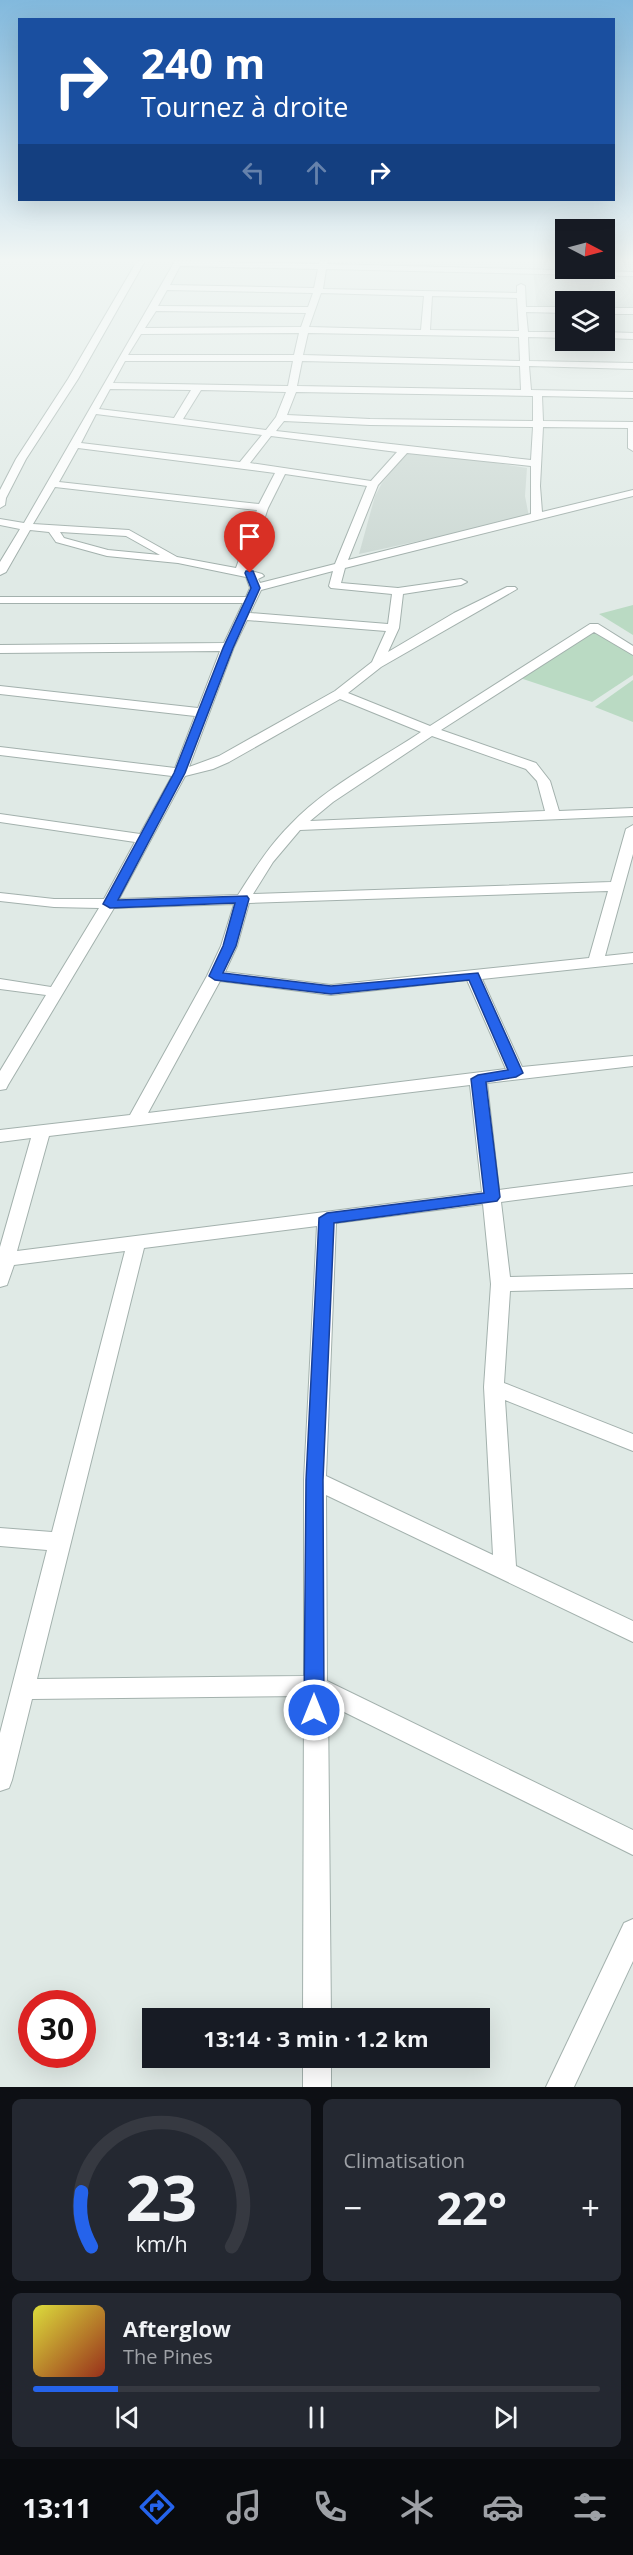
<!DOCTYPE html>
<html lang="fr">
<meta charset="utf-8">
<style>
body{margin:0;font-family:"Open Sans",sans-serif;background:#242831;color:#f1f3f6;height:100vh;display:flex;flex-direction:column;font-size:22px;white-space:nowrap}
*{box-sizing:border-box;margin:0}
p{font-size:20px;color:#9ea1a6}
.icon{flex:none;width:33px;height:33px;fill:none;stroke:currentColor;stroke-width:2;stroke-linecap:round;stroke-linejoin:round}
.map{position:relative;height:2087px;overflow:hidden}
.drawer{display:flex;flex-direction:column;gap:12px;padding:12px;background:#0d0f14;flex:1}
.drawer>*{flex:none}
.banner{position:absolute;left:18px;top:18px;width:597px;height:183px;border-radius:0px;box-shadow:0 6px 24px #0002;background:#1a4fa0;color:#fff;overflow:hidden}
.needle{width:39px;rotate:96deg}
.tools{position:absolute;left:555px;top:219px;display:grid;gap:12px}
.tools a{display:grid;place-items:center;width:60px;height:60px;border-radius:0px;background:#171b24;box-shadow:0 6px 24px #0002;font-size:30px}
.speed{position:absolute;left:18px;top:1990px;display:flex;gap:12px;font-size:30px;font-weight:700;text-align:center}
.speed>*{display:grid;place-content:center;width:78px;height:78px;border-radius:50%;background:#171b24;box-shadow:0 6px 24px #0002;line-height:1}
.speed .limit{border:9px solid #d22;background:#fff;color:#111}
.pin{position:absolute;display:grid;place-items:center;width:51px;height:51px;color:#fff;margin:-62px -26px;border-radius:50% 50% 50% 0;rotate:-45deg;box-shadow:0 0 6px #0007}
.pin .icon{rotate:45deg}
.me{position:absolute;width:66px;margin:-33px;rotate:0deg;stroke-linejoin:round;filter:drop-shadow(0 0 4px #0008)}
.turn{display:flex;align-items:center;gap:21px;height:126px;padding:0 24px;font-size:27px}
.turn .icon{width:78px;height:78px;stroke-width:2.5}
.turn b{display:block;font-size:42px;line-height:51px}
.lanes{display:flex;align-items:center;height:57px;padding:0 24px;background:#0003;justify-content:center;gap:30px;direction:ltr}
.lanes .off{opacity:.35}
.big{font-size:45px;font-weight:700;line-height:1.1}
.drawer .widget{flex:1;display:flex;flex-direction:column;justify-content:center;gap:9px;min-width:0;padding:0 21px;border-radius:9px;background:#242831}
.drawer .dial{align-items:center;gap:0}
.dial svg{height:156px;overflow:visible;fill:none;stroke:#363941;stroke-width:7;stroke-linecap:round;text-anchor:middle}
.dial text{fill:#f1f3f6;stroke:none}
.song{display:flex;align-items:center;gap:18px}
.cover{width:72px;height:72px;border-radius:9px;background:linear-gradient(135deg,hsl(60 70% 55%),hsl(10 70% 35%))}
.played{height:6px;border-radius:3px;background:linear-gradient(90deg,#2563eb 15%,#363941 15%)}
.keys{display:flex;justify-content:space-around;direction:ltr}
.heat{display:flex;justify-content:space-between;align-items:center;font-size:33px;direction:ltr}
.drawer .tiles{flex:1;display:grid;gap:12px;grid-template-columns:1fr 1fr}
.widget:last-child{grid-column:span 2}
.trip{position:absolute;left:142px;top:2008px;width:348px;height:60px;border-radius:0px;background:#171b24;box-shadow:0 6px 24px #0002;font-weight:700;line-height:60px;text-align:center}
.tab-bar{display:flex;height:96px;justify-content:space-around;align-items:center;background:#090b0e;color:#9ea1a6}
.tab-bar .icon{width:42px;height:42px}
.tab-bar .current{color:#2563eb}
.tab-bar b{font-size:27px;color:#f1f3f6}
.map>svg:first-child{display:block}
.built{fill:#cedad5}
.green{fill:#badac3}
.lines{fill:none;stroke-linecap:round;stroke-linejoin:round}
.minor-casing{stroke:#a3b1ad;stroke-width:2}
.minor{fill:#fff;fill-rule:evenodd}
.route{fill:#2563eb;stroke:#184099;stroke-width:1.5}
</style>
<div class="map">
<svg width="633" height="2087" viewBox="0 0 633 2087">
<rect width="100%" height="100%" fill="#e0eae6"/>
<g class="built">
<polygon points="533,274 633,276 633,308 605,308 604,302 566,302 565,307 537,306"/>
<polygon points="410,453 465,458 527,468 525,496 529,517 359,554 375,496 382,483 406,454"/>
</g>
<g class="green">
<polygon points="633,605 633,635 599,614"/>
<polygon points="596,631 633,654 633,675 592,702 517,677"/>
<polygon points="633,680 633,722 595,707"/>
</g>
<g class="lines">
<g class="minor-casing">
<g id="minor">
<polygon points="137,261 145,261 78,379 26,459 6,498 5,505 0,508 0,490 16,459 68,379"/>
<path d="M 175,261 L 319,264 L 320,261 L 328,261 L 327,264 L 633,272 L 633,276 L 326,269 L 323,289 L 517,293 L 517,286 L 521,284 L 525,286 L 526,307 L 566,307 L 566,313 L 526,312 L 528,332 L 566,332 L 566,338 L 528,337 L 529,361 L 633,363 L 633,369 L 529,366 L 531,390 L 633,392 L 633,398 L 542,396 L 543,421 L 633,422 L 633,451 L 628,448 L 628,428 L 543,427 L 540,486 L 542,512 L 633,490 L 633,496 L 345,568 L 341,583 L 398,588 L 461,579 L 467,582 L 461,585 L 403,594 L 399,628 L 388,652 L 454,613 L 507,587 L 515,587 L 517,589 L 381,667 L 348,693 L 430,726 L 590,624 L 598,624 L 633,646 L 633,655 L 594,632 L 441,730 L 536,763 L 550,781 L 559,811 L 633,808 L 633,816 L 300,830 L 273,862 L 253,894 L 611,882 L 626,829 L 633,825 L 633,854 L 605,956 L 633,953 L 633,963 L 482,979 L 522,1067 L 633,1056 L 633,1066 L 487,1083 L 499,1190 L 633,1173 L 633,1185 L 501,1202 L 510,1277 L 633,1274 L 633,1288 L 510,1291 L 504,1383 L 633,1434 L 633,1451 L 505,1400 L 516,1566 L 633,1621 L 633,1642 L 326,1495 L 327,1681 L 633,1830 L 633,1855 L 328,1704 L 331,2019 L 303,2019 L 304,1696 L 32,1699 L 12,1780 L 9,1788 L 0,1791 L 0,1733 L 47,1550 L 0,1546 L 0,1528 L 52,1532 L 125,1251 L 14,1265 L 7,1285 L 0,1287 L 0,1247 L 31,1138 L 0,1142 L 0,1130 L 130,1115 L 207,976 L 221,946 L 234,904 L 114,908 L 8,1085 L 6,1089 L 0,1090 L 0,1071 L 46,995 L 0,989 L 0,979 L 51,987 L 99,908 L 54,907 L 0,901 L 0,893 L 54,899 L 104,899 L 135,842 L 0,822 L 0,814 L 140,834 L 172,776 L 0,755 L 0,747 L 175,768 L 195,716 L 0,694 L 0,686 L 198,708 L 220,651 L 0,653 L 0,645 L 224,643 L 243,603 L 0,603 L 0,597 L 246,597 L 250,588 L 246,577 L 178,563 L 107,556 L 56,542 L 49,532 L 30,530 L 6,572 L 0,575 L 0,562 L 20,529 L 0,525 L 0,519 L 24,523 ZM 180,266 L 318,269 L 314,288 L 170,285 ZM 167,290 L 313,293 L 308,307 L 158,306 ZM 321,293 L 424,296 L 421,330 L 309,327 ZM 432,296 L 517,298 L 519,331 L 430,330 ZM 156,311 L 306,313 L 301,327 L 145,328 ZM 299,333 L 294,355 L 128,355 L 141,334 ZM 308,333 L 519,337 L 520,361 L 303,355 ZM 125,361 L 293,361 L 288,386 L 113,383 ZM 302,361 L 520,366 L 521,390 L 297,386 ZM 110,389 L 191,390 L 174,418 L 99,409 ZM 201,390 L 286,392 L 276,417 L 266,430 L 183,419 ZM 296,392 L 533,396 L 533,421 L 370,419 L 287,415 ZM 96,414 L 262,435 L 240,462 L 81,443 ZM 284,421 L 370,425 L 533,427 L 531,460 L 276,431 ZM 271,436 L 397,452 L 371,481 L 250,463 ZM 78,448 L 275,473 L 259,504 L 59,482 ZM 407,453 L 531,466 L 531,514 L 348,560 L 378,485 ZM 285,474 L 367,486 L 335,564 L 260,583 L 258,579 L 264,576 L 262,574 L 247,570 L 268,508 ZM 55,487 L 257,510 L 236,568 L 177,557 L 129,530 L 33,524 ZM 60,532 L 126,536 L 160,555 L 108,550 L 64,538 ZM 333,571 L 329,586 L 331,588 L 392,594 L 388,624 L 250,613 L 261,590 ZM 247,620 L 386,631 L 372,662 L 335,691 L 219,756 L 189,767 L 234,647 ZM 340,699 L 421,732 C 379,760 324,788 290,825 C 269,846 254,870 238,895 L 119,899 L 185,776 L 213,769 L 229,762 ZM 432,736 L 526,769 L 537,781 L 545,811 L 310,821 L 333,802 ZM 608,891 L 589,958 L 331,985 L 225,972 L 237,946 L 249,903 ZM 467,980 L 506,1069 L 148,1113 L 220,981 L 331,995 ZM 470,1085 L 482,1192 L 17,1251 L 49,1136 ZM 483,1204 L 491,1284 L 484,1387 L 493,1555 L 326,1476 L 336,1223 ZM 317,1226 L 304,1480 L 304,1676 L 37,1679 L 144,1248 Z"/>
<rect x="604" y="308" width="29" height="6"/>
<polygon points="604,332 633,333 633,339 604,338"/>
<polygon points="633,1919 633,1961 574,2087 546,2087 624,1923"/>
<rect x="303" y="2058" width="28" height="29"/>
</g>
</g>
<use href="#minor" class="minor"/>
</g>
<linearGradient id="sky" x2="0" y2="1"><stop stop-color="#82b9dd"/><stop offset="0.47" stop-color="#f1f6f4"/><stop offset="1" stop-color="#f1f6f4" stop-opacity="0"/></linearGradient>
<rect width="633" height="553" fill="url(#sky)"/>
<polygon class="route" points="246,571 253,571 260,588 233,648 185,773 118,900 247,896 249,899 236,946 223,973 331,986 478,973 523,1073 516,1077 486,1082 500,1197 497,1201 334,1223 323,1480 324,1710 321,1716 314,1719 307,1716 304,1710 306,1480 319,1218 327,1213 484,1193 471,1079 478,1075 508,1070 469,980 331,994 215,980 209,976 223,946 235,903 110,908 103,904 174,773 223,648 251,588 245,573"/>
</svg>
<div class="tools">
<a><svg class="needle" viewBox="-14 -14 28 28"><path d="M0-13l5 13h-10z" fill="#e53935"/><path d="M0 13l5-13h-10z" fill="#9ea1a6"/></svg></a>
<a><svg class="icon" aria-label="layers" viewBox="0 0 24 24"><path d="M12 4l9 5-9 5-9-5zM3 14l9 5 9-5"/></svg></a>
</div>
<div class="speed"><div class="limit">30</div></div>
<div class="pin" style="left:250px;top:573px;background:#d93025"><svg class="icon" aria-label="arrive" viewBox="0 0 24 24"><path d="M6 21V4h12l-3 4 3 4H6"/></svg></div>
<svg class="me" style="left:314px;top:1710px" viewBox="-20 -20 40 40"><circle r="17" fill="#2563eb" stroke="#fff" stroke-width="3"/><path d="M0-11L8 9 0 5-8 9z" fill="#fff"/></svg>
<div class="trip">13:14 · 3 min · 1.2 km</div>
<div class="banner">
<div class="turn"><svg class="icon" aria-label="right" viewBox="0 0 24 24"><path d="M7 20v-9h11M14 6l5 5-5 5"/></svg><div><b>240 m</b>Tournez à droite</div></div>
<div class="lanes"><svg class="icon off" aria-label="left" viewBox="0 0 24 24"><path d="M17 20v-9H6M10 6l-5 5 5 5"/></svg><svg class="icon off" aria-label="ahead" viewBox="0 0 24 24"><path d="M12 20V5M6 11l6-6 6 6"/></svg><svg class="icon" aria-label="right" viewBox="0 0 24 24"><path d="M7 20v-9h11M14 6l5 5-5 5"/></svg></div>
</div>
</div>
<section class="drawer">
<div class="tiles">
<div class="widget dial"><svg viewBox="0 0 100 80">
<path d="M14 69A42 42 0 1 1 86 69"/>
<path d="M14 69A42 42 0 0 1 9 41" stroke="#2563eb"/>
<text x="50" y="56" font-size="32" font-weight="700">23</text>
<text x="50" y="72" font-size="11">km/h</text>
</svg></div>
<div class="widget"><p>Climatisation</p>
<div class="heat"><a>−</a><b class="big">22°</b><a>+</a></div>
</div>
<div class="widget">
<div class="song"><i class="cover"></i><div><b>Afterglow</b><p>The Pines</p></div></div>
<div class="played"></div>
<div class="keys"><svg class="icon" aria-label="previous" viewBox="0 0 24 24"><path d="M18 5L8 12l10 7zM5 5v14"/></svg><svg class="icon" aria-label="pause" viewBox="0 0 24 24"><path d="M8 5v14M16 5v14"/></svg><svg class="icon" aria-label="next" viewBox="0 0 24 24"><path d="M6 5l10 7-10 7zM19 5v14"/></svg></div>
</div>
</div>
</section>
<nav class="tab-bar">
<b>13:11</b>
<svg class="icon current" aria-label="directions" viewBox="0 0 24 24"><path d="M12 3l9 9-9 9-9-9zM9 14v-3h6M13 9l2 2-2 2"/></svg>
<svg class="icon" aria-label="music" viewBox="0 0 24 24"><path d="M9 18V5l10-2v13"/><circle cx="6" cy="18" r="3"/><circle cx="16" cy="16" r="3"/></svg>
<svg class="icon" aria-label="phone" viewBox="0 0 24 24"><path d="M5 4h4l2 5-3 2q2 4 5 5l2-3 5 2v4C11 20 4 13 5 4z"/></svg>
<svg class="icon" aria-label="climate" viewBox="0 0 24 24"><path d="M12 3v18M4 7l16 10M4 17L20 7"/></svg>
<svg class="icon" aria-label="car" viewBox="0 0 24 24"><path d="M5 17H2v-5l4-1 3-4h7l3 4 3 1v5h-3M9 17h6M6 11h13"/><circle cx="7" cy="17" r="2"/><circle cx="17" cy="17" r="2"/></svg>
<svg class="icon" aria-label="filters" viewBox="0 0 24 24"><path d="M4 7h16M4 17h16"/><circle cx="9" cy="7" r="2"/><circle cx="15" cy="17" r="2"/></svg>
</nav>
